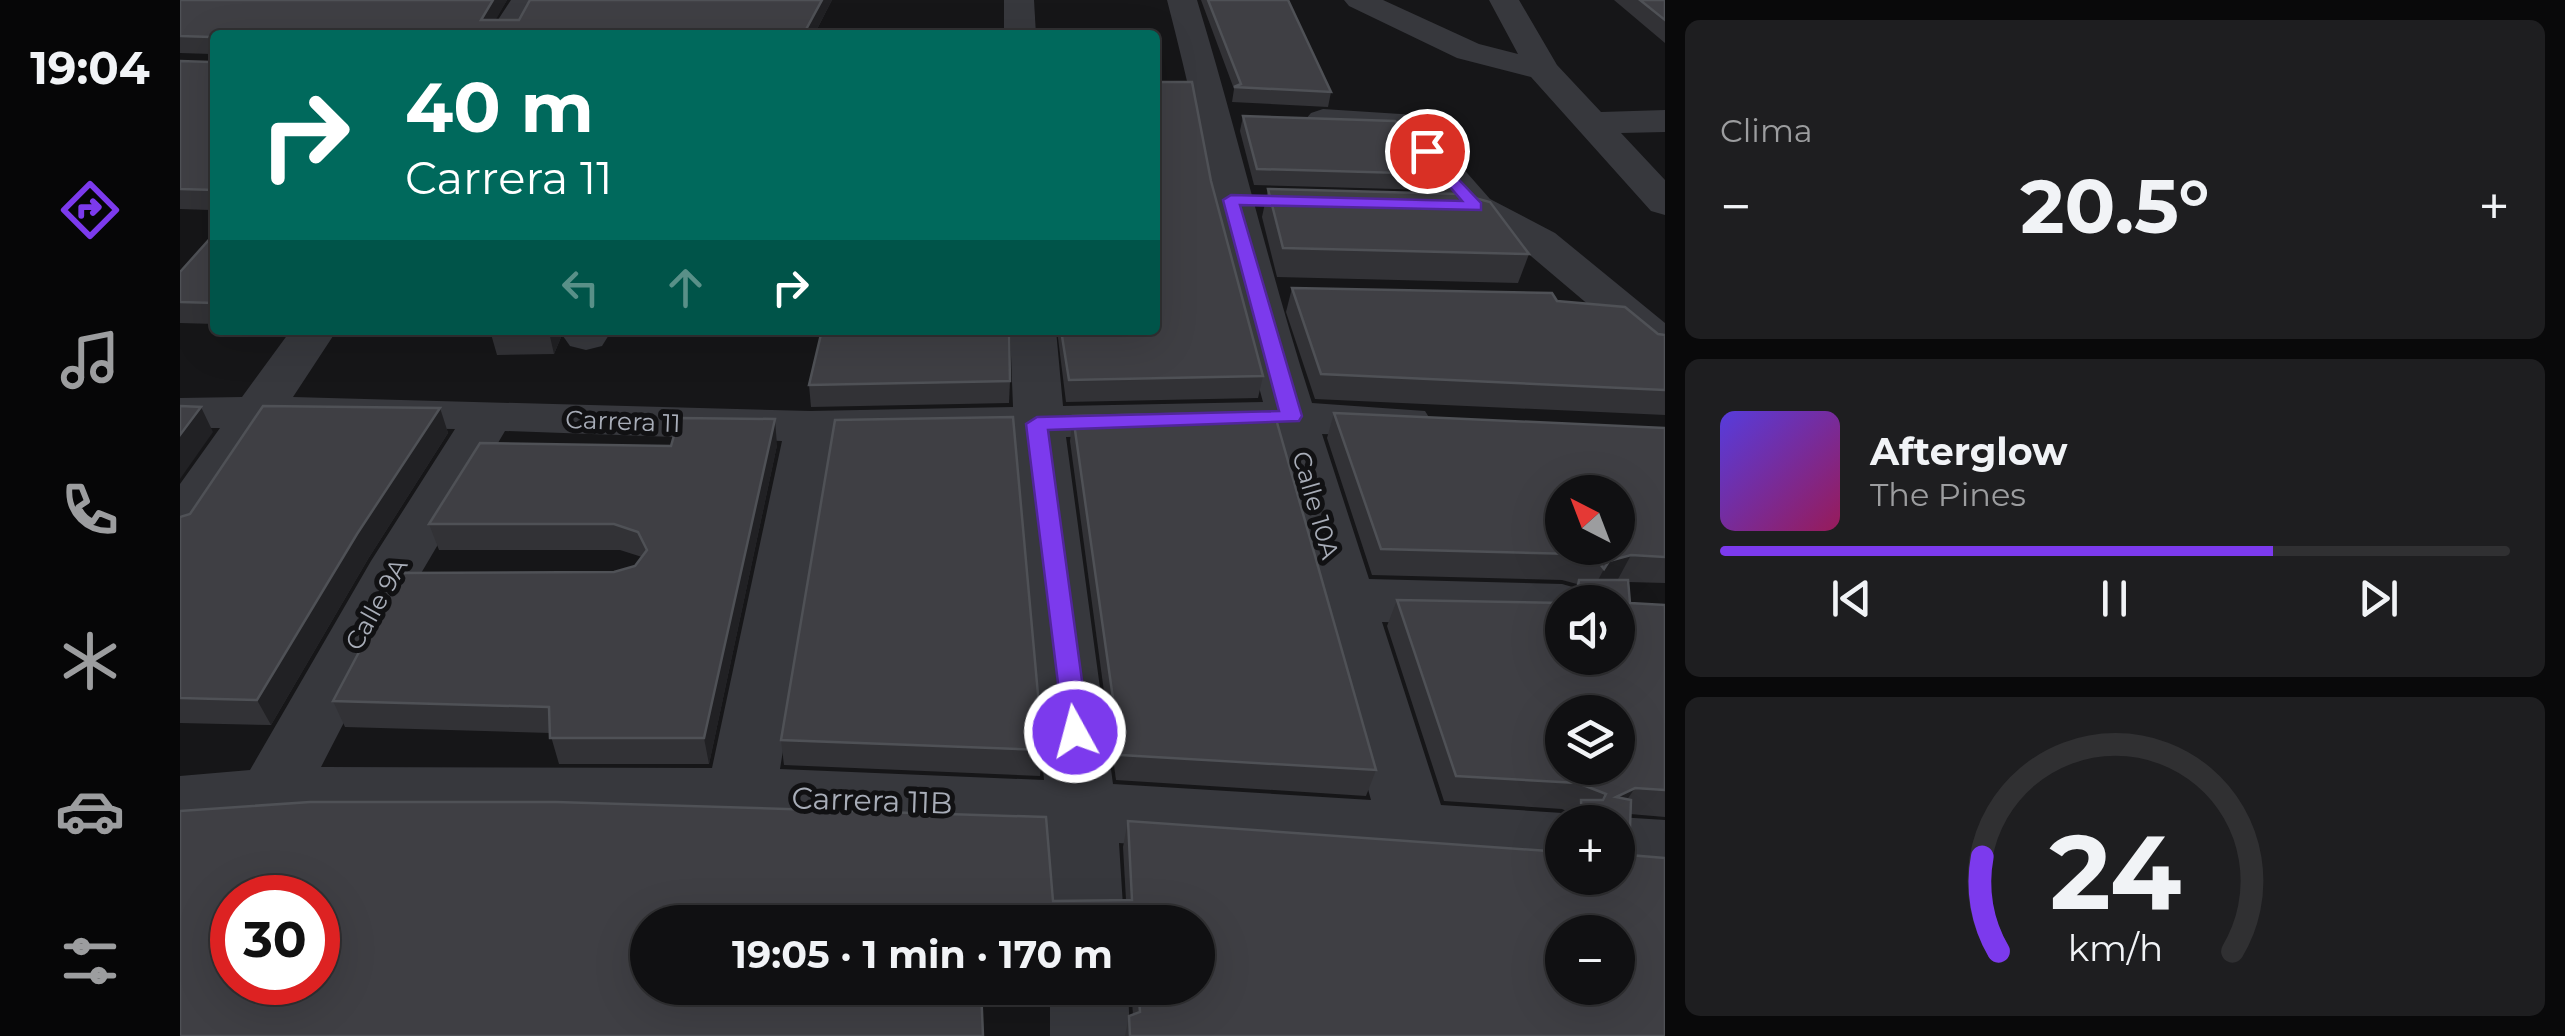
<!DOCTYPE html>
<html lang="es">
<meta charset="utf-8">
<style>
body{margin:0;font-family:Montserrat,sans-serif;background:#1e1e20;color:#f1f3f6;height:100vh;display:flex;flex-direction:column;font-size:38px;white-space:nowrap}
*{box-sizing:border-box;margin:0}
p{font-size:32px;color:#9c9d9f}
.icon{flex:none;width:55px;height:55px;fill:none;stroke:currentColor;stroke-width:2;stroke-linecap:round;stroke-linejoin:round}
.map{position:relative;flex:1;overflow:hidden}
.panel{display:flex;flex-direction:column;gap:20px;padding:20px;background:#09090a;width:900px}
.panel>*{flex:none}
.top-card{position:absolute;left:30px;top:30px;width:950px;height:305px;border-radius:10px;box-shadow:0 10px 40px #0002,0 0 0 2px #303032;background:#00695c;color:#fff;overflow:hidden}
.needle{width:65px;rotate:318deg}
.buttons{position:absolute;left:1365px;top:475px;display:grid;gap:20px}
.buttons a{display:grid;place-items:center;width:90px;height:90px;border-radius:50%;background:#101012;box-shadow:0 10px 40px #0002,0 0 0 2px #303032;font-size:50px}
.speed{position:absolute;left:30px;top:875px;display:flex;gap:20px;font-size:50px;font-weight:700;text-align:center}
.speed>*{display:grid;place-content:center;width:130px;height:130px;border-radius:50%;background:#101012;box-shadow:0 10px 40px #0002,0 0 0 2px #303032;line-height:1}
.speed .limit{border:15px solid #d22;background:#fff;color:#111}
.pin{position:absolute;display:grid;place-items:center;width:85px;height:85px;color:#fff;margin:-42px;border:5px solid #fff;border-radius:50%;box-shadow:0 2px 10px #0007}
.me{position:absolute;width:110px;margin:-55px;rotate:353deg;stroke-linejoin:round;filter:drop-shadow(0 0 8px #0008)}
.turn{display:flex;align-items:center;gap:35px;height:210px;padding:0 30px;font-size:45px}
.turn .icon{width:130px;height:130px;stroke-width:2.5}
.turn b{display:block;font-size:70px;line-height:85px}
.lanes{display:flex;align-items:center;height:95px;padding:0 30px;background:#0003;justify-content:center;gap:50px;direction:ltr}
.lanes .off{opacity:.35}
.big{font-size:75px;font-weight:700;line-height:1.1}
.panel .tile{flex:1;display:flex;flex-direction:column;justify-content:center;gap:15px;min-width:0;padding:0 35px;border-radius:15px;background:#1e1e20}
.panel .dial{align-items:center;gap:0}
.dial svg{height:260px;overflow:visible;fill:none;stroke:#303032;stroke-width:7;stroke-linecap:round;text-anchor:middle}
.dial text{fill:#f1f3f6;stroke:none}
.song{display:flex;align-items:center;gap:30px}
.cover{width:120px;height:120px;border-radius:15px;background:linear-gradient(135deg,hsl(250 70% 55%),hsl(330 70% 35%))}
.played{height:10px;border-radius:5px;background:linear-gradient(90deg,#7c3aed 70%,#303032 70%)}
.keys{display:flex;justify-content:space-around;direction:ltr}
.heat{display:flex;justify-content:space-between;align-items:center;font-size:55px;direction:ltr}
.trip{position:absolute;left:450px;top:905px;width:585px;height:100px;border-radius:50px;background:#101012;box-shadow:0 10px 40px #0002,0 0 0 2px #303032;font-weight:700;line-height:100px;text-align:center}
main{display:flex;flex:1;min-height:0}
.dock{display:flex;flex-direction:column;width:180px;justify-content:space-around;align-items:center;background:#060607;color:#9c9d9f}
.dock .icon{width:70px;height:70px}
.dock .on{color:#7c3aed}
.dock b{font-size:45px;color:#f1f3f6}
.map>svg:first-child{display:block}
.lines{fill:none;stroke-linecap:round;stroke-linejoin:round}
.minor{fill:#37383d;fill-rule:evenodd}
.wall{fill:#323236;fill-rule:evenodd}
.shaded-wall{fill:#212124}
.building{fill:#3f3f44;stroke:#4f5156;stroke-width:2.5;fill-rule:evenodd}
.route{fill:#7c3aed;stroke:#51269a;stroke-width:2.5}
.labels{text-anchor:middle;stroke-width:10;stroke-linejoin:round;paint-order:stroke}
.street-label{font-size:25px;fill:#a8adb8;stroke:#111113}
.near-street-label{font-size:30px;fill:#a8adb8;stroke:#111113}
</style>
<main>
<nav class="dock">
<b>19:04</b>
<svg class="icon on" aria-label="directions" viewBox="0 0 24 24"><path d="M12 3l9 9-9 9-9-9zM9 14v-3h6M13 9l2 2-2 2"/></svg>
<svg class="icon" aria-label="music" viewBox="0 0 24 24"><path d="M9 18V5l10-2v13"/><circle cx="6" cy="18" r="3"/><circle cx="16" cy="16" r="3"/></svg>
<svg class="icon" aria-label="phone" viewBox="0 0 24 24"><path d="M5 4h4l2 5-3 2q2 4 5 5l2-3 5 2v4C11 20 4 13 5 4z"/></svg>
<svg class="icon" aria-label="climate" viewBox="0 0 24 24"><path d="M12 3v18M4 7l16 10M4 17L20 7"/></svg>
<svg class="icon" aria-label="car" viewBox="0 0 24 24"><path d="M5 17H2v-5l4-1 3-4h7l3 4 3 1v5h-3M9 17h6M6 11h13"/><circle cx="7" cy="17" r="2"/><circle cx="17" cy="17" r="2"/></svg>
<svg class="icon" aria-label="filters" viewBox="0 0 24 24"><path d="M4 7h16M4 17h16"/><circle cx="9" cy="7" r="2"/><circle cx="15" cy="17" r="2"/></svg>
</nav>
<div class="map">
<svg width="1485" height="1036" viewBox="0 0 1485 1036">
<rect width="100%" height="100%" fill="#161618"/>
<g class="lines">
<g class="minor">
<polygon points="331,0 361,0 340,35 308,35"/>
<polygon points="824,0 854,0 856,35 824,35"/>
<path d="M 987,0 L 1017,0 C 1058,134 1089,270 1132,403 L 1245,411 L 1252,422 L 1245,433 L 1227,437 L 1142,434 L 1189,579 L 1382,584 L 1403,590 L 1410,602 L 1382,602 L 1382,626 L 1202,622 L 1261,805 L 1382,813 L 1407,822 L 1382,822 L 1382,875 L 939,843 L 944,922 L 870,922 L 867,839 L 385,824 L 144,824 L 0,834 L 0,776 L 70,770 L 191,561 L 275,429 L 92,427 L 20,537 L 0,543 L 0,484 L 40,428 L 0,428 L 0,398 L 62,397 L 111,330 L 157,330 L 113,397 L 630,411 L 833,407 L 830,330 L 876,330 L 883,406 L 1083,402 C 1046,269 1022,134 987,0 ZM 325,431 L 602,441 L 532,768 L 141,767 L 240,575 ZM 1091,433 L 1191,800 L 933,784 L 886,437 ZM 835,438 L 864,780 L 600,769 L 653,442 Z"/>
<polygon points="1164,0 1203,0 1299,44 1338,54 1309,0 1339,0 1377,65 1421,112 1485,110 1485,132 1441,133 1485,180 1485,215 1471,211 1351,77 1277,58 1169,6"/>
<polygon points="1143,109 1236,115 1310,199 1375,233 1485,323 1485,360 1469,356 1345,251 1282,215 1213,133 1131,127 1125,120 1131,113"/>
<polygon points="386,330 432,330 422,346 406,350 390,346 383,336"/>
<polygon points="1438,817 1485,820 1485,882 1434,878 1438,878 1438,822 1423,822"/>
<polygon points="870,988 948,988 950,1036 870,1036"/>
</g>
</g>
<g class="wall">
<polygon points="0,0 327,0 315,20 339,20 350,0 652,0 634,35 35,35 35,223 30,210 0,209 0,61 31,62 31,54 0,53"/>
<polygon points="1021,0 1108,0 1151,92 1148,107 1052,102 1054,89"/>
<polygon points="1434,0 1485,0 1485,43"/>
<polygon points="1063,116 1256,174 1251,190 1074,185 1060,131"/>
<polygon points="1031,181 1083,376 1078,398 886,402 877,330 975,330"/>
<polygon points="1088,189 1349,254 1338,283 1097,277 1082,217"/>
<polygon points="35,233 35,324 0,323 0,272"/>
<polygon points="1112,288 1377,301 1485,335 1485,415 1135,399 1106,312"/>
<polygon points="202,330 384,330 374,354 317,355 311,334"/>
<polygon points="830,381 829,403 631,407 629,385"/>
<polygon points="260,408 268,433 188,559 91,725 0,723 0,517"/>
<path d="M 1154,413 L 1485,428 L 1485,583 L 1448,582 L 1450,603 L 1485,605 L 1485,817 L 1450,814 L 1449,855 L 1485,858 L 1485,1036 L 945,1036 L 949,1016 L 953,1015 L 951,988 L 1018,988 L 1018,922 L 468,922 L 468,988 L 801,988 L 803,1036 L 0,1036 L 0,811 L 130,802 L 376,802 L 866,817 L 873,901 L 946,900 L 943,847 L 948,821 L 1382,852 L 1382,878 L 1438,878 L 1438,822 L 1388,822 L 1393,814 L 1382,809 L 1264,801 L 1207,626 L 1217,600 L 1382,603 L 1382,658 L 1438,658 L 1438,602 L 1387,602 L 1397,584 L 1382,580 L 1192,575 L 1147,438 ZM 1382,492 L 1438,492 L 1438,548 L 1382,548 ZM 1382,712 L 1438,712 L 1438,768 L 1382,768 ZM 52,898 L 138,898 L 138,982 L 52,982 ZM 1382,932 L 1438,932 L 1438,988 L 1382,988 Z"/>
<polygon points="893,416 1196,770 1186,796 936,780 890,441"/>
<polygon points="597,445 529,764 379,764 370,733 165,727 153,701 434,572 455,566 462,557 440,550 259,550 249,524 491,446"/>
<polygon points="601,740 863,750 860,776 604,765"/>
</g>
<g class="shaded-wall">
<polygon points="313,0 327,0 309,32 301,20"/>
<polygon points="642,0 652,0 634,35 623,35"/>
<polygon points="370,330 384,330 374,354 369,332"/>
<polygon points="21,407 33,432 0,479 0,435"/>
<polygon points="260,408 268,433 188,559 91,725 77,700 177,534"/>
<polygon points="595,419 597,445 529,764 524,738"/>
<polygon points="1451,555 1437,581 1410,595 1424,569 1429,561"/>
<polygon points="1455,788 1438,813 1436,797"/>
</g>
<g class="building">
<polygon points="0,0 313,0 301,20 339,20 350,0 642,0 623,35 451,35 285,31 282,35 35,35 35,190 0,189 0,61 31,62 31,37 0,36"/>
<polygon points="1028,0 1108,0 1151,92 1054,87 1061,84"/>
<polygon points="1460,0 1485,0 1485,20"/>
<polygon points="975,82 1012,82 1031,181 1083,376 889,380 881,330 975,330"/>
<polygon points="1063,116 1215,121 1256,174 1077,169"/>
<polygon points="1088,189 1280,194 1310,202 1349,254 1103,248"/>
<polygon points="35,233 35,303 0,302 0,272"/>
<polygon points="1112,288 1372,293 1377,301 1445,307 1478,334 1485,335 1485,390 1141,374"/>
<polygon points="311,330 370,330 369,332 311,333"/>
<polygon points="642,330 829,330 830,381 629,385"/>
<polygon points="0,406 21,407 0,435"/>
<polygon points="83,406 260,408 177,534 77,700 0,698 0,517 10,514"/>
<polygon points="1094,412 1196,770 941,755 893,416"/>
<path d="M 1154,413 L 1485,428 L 1485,557 L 1451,555 L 1429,561 L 1424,569 L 1417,560 L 1395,554 L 1201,549 ZM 1382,492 L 1438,492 L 1438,548 L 1382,548 Z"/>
<polygon points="833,417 863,750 601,740 655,420"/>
<polygon points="499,418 595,419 524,738 370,738 369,707 153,701 221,573 434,572 455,566 467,550 458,532 434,524 249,524 300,443 491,446"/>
<path d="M 1399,580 L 1448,580 L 1450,603 L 1485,605 L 1485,790 L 1455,788 L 1436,797 L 1451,800 L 1449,855 L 1485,858 L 1485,1036 L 950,1036 L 949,1016 L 960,1012 L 958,988 L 1018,988 L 1018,922 L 917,922 L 799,914 L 799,922 L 468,922 L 468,988 L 801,988 L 803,1036 L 0,1036 L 0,811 L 130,802 L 376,802 L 866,817 L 873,901 L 952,900 L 948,821 L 1382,852 L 1382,878 L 1438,878 L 1438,822 L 1402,822 L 1401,800 L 1423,800 L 1426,794 L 1398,783 L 1276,776 L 1217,600 L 1382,603 L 1382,658 L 1438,658 L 1438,602 L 1395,602 ZM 1382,712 L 1438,712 L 1438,768 L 1382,768 ZM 52,898 L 138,898 L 138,982 L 52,982 ZM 1382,932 L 1438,932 L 1438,988 L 1382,988 Z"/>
</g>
<polygon class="route" points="1247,146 1301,203 1301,210 1060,205 1122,416 1119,421 868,430 909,732 905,740 885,740 846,424 857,417 1099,411 1043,200 1051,195 1282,201 1239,151"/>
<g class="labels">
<g class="street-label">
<text transform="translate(443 421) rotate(2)" y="9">Carrera 11</text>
<text transform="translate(1136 505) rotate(74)" y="9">Calle 10A</text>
<text transform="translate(196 604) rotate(-61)" y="9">Calle 9A</text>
</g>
<g class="near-street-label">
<text transform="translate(692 801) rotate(2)" y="10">Carrera 11B</text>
</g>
</g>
</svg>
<div class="buttons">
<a><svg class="needle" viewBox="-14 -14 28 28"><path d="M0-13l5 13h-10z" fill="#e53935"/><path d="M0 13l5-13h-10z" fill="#9c9d9f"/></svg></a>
<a><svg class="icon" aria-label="sound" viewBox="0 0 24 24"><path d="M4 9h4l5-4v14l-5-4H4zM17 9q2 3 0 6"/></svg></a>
<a><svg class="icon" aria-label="layers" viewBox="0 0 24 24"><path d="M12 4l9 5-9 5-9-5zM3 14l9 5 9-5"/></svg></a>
<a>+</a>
<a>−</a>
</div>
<div class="speed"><div class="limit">30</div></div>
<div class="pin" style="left:1247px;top:151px;background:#d93025"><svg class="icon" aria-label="arrive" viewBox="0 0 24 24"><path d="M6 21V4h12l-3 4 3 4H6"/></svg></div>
<svg class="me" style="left:895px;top:732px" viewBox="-20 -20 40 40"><circle r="17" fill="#7c3aed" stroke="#fff" stroke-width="3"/><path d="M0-11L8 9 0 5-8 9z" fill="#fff"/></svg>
<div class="trip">19:05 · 1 min · 170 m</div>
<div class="top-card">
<div class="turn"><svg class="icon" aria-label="right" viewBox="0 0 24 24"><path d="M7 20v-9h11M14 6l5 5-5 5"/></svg><div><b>40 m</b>Carrera 11</div></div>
<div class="lanes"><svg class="icon off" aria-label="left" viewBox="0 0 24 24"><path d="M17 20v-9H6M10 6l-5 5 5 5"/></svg><svg class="icon off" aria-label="ahead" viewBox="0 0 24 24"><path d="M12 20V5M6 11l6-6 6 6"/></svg><svg class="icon" aria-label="right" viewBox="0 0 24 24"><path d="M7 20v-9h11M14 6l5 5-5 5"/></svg></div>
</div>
</div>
<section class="panel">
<div class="tile"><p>Clima</p>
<div class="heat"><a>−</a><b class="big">20.5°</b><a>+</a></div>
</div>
<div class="tile">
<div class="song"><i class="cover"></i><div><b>Afterglow</b><p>The Pines</p></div></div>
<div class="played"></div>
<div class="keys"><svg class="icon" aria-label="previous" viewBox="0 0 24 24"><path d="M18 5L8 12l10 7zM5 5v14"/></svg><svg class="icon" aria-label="pause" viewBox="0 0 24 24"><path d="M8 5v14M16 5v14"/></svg><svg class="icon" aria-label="next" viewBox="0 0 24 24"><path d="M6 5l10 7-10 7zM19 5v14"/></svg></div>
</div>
<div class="tile dial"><svg viewBox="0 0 100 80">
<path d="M14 69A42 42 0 1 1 86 69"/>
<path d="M14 69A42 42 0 0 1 9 40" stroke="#7c3aed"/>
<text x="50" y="56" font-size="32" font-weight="700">24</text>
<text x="50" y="72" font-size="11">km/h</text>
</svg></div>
</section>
</main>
